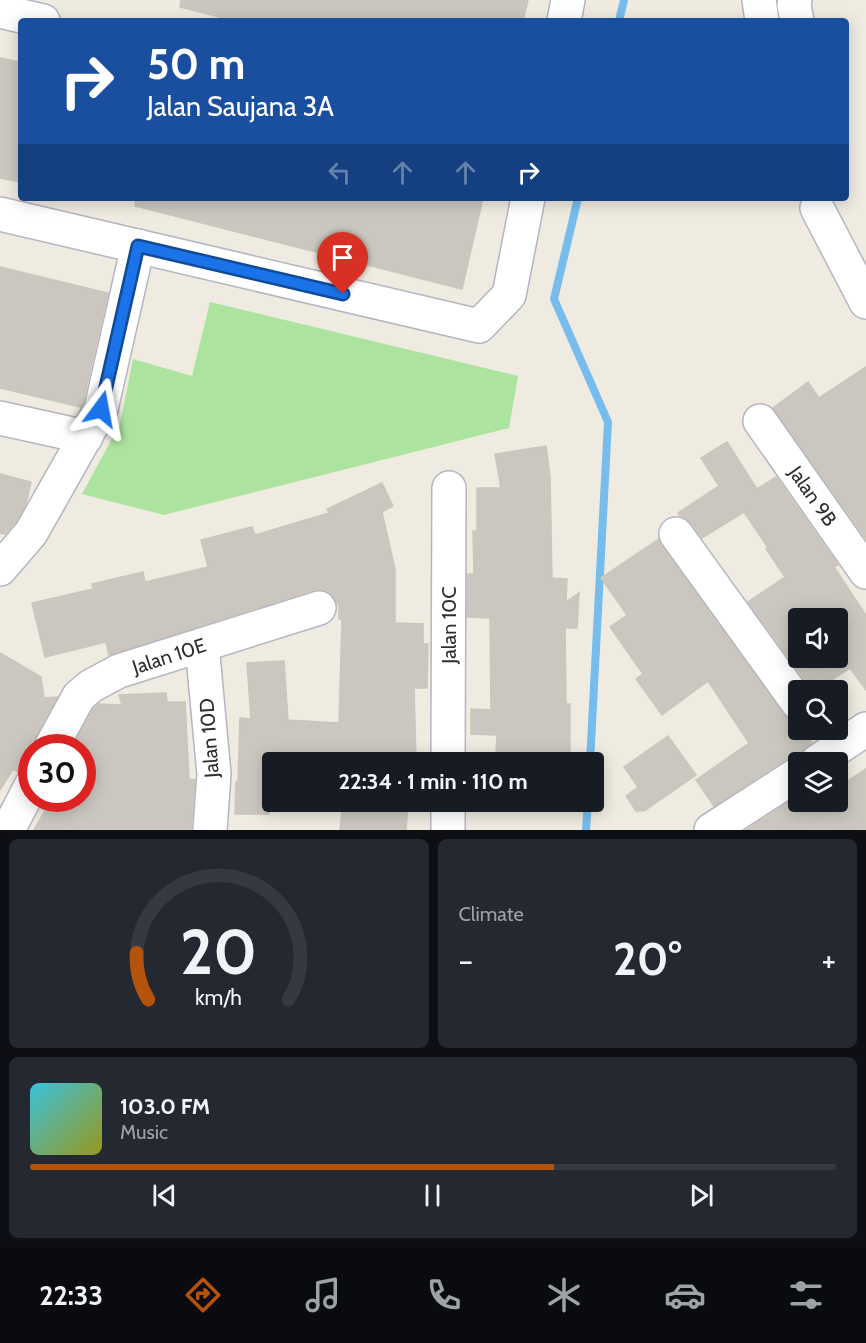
<!DOCTYPE html>
<meta charset="utf-8">
<style>
body{margin:0;font-family:Cabin,sans-serif;background:#242831;color:#f1f3f6;height:100vh;display:flex;flex-direction:column;font-size:22px;white-space:nowrap}
*{box-sizing:border-box;margin:0}
p{font-size:20px;color:#9ea1a6}
.icon{flex:none;width:33px;height:33px;fill:none;stroke:currentColor;stroke-width:2;stroke-linecap:round;stroke-linejoin:round}
.map{position:relative;height:830px;overflow:hidden}
.details{display:flex;flex-direction:column;gap:9px;padding:9px;background:#0d0f14;flex:1}
.details>*{flex:none}
.top-card{position:absolute;left:18px;top:18px;width:831px;height:183px;border-radius:6px;box-shadow:0 3px 15px #0003;background:#1a4fa0;color:#fff;overflow:hidden}
.controls{position:absolute;left:788px;top:608px;display:grid;gap:12px}
.controls a{display:grid;place-items:center;width:60px;height:60px;border-radius:6px;background:#171b24;box-shadow:0 3px 15px #0003;font-size:30px}
.speed{position:absolute;left:18px;top:734px;display:flex;gap:12px;font-size:30px;font-weight:700;text-align:center}
.speed>*{display:grid;place-content:center;width:78px;height:78px;border-radius:50%;background:#171b24;box-shadow:0 3px 15px #0003;line-height:1}
.speed .limit{border:9px solid #d22;background:#fff;color:#111}
.pin{position:absolute;display:grid;place-items:center;width:51px;height:51px;color:#fff;margin:-62px -26px;border-radius:50% 50% 50% 0;rotate:-45deg;box-shadow:0 0 6px #0007}
.pin .icon{rotate:45deg}
.me{position:absolute;width:66px;margin:-33px;rotate:13deg;stroke-linejoin:round;filter:drop-shadow(0 0 4px #0008)}
.turn{display:flex;align-items:center;gap:21px;height:126px;padding:0 30px;font-size:27px}
.turn .icon{width:78px;height:78px;stroke-width:2.5}
.turn b{display:block;font-size:42px;line-height:51px}
.lanes{display:flex;align-items:center;height:57px;padding:0 30px;background:#0003;justify-content:center;gap:30px;direction:ltr}
.lanes .off{opacity:.35}
.big{font-size:45px;font-weight:700;line-height:1.1}
.details .widget{flex:1;display:flex;flex-direction:column;justify-content:center;gap:9px;min-width:0;padding:0 21px;border-radius:9px;background:#242831}
.details .dial{align-items:center;gap:0}
.dial svg{height:156px;overflow:visible;fill:none;stroke:#363941;stroke-width:7;stroke-linecap:round;text-anchor:middle}
.dial text{fill:#f1f3f6;stroke:none}
.song{display:flex;align-items:center;gap:18px}
.cover{width:72px;height:72px;border-radius:9px;background:linear-gradient(135deg,hsl(190 70% 55%),hsl(60 70% 35%))}
.played{height:6px;border-radius:3px;background:linear-gradient(90deg,#b45309 65%,#363941 65%)}
.keys{display:flex;justify-content:space-around;direction:ltr}
.heat{display:flex;justify-content:space-between;align-items:center;font-size:33px;direction:ltr}
.details .tiles{flex:1;display:grid;gap:9px;grid-template-columns:1fr 1fr}
.widget:last-child{grid-column:span 2}
.trip{position:absolute;left:262px;top:752px;width:342px;height:60px;border-radius:6px;background:#171b24;box-shadow:0 3px 15px #0003;font-weight:700;line-height:60px;text-align:center}
.menu{display:flex;height:96px;justify-content:space-around;align-items:center;background:#090b0e;color:#9ea1a6}
.menu .icon{width:42px;height:42px}
.menu .on{color:#b45309}
.menu b{font-size:27px;color:#f1f3f6}
.map>svg:first-child{display:block}
.green{fill:#ace49f}
.lines{fill:none;stroke-linecap:round;stroke-linejoin:round}
.stream{stroke:#76bdee;stroke-width:8}
.building{fill:#cbc7c0;stroke:#cac7ba;stroke-width:1.5;fill-rule:evenodd}
.minor-casing{stroke:#b4b5c1;stroke-width:36}
.minor{stroke:#fff;stroke-width:33}
.route-casing{stroke:#114b97;stroke-width:15}
.route{stroke:#1a73e8;stroke-width:10}
.labels{text-anchor:middle;stroke-width:5;stroke-linejoin:round;paint-order:stroke}
.street-label{font-size:20px;fill:#2e2e2e;stroke:#fff}
</style>
<div class="map">
<svg width="866" height="830" viewBox="0 0 866 830">
<rect width="100%" height="100%" fill="#efebe1"/>
<polygon class="green" points="210,302 518,376 509,428 164,515 82,494 120,424 133,359 192,376"/>
<g class="lines">
<g class="stream">
<polyline points="619,21 624,0"/>
<polyline points="578,198 554,299 608,422 590,762"/>
<polyline points="586,830 588,801"/>
</g>
</g>
<g class="building">
<polygon points="181,0 528,0 523,21 235,21 180,7"/>
<polygon points="0,58 21,62 21,182 0,178"/>
<polygon points="136,198 483,198 462,289 135,206"/>
<polygon points="0,267 108,293 83,402 81,407 0,388"/>
<polygon points="866,367 866,539 773,408 808,382 819,398"/>
<path d="M 727,442 L 757,489 L 776,477 L 838,565 L 834,567 L 866,615 L 866,690 L 850,668 L 816,690 L 812,690 L 748,602 L 785,577 L 766,549 L 768,548 L 744,512 L 702,538 L 691,523 L 684,517 L 680,516 L 678,513 L 719,486 L 701,458 ZM 798,618 L 837,618 L 837,657 L 798,657 Z"/>
<polygon points="546,446 550,476 552,578 567,579 566,602 579,593 577,628 565,628 566,704 570,704 570,753 532,754 532,752 496,751 497,735 471,734 471,709 491,710 490,618 467,617 467,574 474,574 473,531 477,531 477,488 501,488 495,454"/>
<polygon points="0,474 31,482 26,504 16,522 5,534 0,533"/>
<polygon points="382,483 393,506 382,512 395,569 395,623 423,624 423,644 428,644 427,688 414,688 416,762 273,762 273,771 270,771 269,814 235,814 236,782 238,782 240,718 251,719 247,663 284,661 288,720 339,723 342,619 339,619 339,603 337,604 331,594 324,590 313,590 109,655 106,642 45,657 32,603 93,589 92,584 143,572 145,582 208,567 201,540 252,527 255,535 329,513 327,509"/>
<polygon points="659,539 661,545 783,714 790,720 798,721 798,729 802,729 812,743 806,747 800,756 788,758 714,806 696,780 749,743 708,681 662,715 636,679 643,674 610,627 627,615 601,578"/>
<polygon points="0,653 41,677 44,698 57,697 35,738 32,747 32,756 25,767 18,772 13,769 0,790"/>
<polygon points="166,693 167,702 185,702 189,779 195,780 191,830 34,830 52,798 82,798 82,747 75,747 75,742 94,708 98,704 122,705 119,695"/>
<polygon points="668,736 696,775 644,811 636,811 626,796 638,787 624,767"/>
<polygon points="866,769 866,830 746,830 798,796 798,801 837,801 837,788"/>
<polygon points="343,801 408,801 406,830 340,830"/>
</g>
<g class="lines">
<g class="minor-casing">
<g id="minor">
<polyline points="759,0 762,21"/>
<polyline points="795,0 794,5 797,21"/>
<polyline points="0,11 43,21"/>
<polyline points="564,21 568,0"/>
<polyline points="817,208 866,302"/>
<polyline points="0,214 479,326 509,295 528,198"/>
<polyline points="0,418 86,437"/>
<polyline points="760,421 866,572"/>
<polyline points="676,534 798,703"/>
<polyline points="0,569 31,533 101,409 138,246"/>
<polyline points="202,645 214,774 210,830"/>
<polyline points="51,747 79,696 91,686 119,671 319,608"/>
<polyline points="448,762 449,488"/>
<polyline points="817,762 866,729"/>
<polyline points="8,830 32,784"/>
<polyline points="448,830 448,801"/>
<polyline points="711,830 798,774"/>
</g>
</g>
<use href="#minor" class="minor"/>
</g>
<g class="lines">
<g class="route-casing">
<polyline id="route" points="101,409 138,246 343,294"/>
</g>
<use href="#route" class="route"/>
</g>
<g class="labels">
<g class="street-label">
<text transform="translate(813 496) rotate(55)" y="7">Jalan 9B</text>
<text transform="translate(449 625) rotate(-90)" y="7">Jalan 10C</text>
<text transform="translate(169 656) rotate(-18)" y="7">Jalan 10E</text>
<text transform="translate(209 738) rotate(-94)" y="7">Jalan 10D</text>
</g>
</g>
</svg>
<div class="controls">
<a><svg class="icon" aria-label="sound" viewBox="0 0 24 24"><path d="M4 9h4l5-4v14l-5-4H4zM17 9q2 3 0 6"/></svg></a>
<a><svg class="icon" aria-label="search" viewBox="0 0 24 24"><circle cx="10" cy="10" r="6"/><path d="M15 15l6 6"/></svg></a>
<a><svg class="icon" aria-label="layers" viewBox="0 0 24 24"><path d="M12 4l9 5-9 5-9-5zM3 14l9 5 9-5"/></svg></a>
</div>
<div class="speed"><div class="limit">30</div></div>
<div class="pin" style="left:343px;top:294px;background:#d93025"><svg class="icon" aria-label="arrive" viewBox="0 0 24 24"><path d="M6 21V4h12l-3 4 3 4H6"/></svg></div>
<svg class="me" style="left:101px;top:409px" viewBox="-20 -20 40 40"><path d="M0-17L14 15 0 8-14 15z" fill="#1a73e8" stroke="#fff" stroke-width="4"/></svg>
<div class="trip">22:34 · 1 min · 110 m</div>
<div class="top-card">
<div class="turn"><svg class="icon" aria-label="right" viewBox="0 0 24 24"><path d="M7 20v-9h11M14 6l5 5-5 5"/></svg><div><b>50 m</b>Jalan Saujana 3A</div></div>
<div class="lanes"><svg class="icon off" aria-label="left" viewBox="0 0 24 24"><path d="M17 20v-9H6M10 6l-5 5 5 5"/></svg><svg class="icon off" aria-label="ahead" viewBox="0 0 24 24"><path d="M12 20V5M6 11l6-6 6 6"/></svg><svg class="icon off" aria-label="ahead" viewBox="0 0 24 24"><path d="M12 20V5M6 11l6-6 6 6"/></svg><svg class="icon" aria-label="right" viewBox="0 0 24 24"><path d="M7 20v-9h11M14 6l5 5-5 5"/></svg></div>
</div>
</div>
<section class="details">
<div class="tiles">
<div class="widget dial"><svg viewBox="0 0 100 80">
<path d="M14 69A42 42 0 1 1 86 69"/>
<path d="M14 69A42 42 0 0 1 8 45" stroke="#b45309"/>
<text x="50" y="56" font-size="32" font-weight="700">20</text>
<text x="50" y="72" font-size="11">km/h</text>
</svg></div>
<div class="widget"><p>Climate</p>
<div class="heat"><a>−</a><b class="big">20°</b><a>+</a></div>
</div>
<div class="widget">
<div class="song"><i class="cover"></i><div><b>103.0 FM</b><p>Music</p></div></div>
<div class="played"></div>
<div class="keys"><svg class="icon" aria-label="previous" viewBox="0 0 24 24"><path d="M18 5L8 12l10 7zM5 5v14"/></svg><svg class="icon" aria-label="pause" viewBox="0 0 24 24"><path d="M8 5v14M16 5v14"/></svg><svg class="icon" aria-label="next" viewBox="0 0 24 24"><path d="M6 5l10 7-10 7zM19 5v14"/></svg></div>
</div>
</div>
</section>
<nav class="menu">
<b>22:33</b>
<svg class="icon on" aria-label="directions" viewBox="0 0 24 24"><path d="M12 3l9 9-9 9-9-9zM9 14v-3h6M13 9l2 2-2 2"/></svg>
<svg class="icon" aria-label="music" viewBox="0 0 24 24"><path d="M9 18V5l10-2v13"/><circle cx="6" cy="18" r="3"/><circle cx="16" cy="16" r="3"/></svg>
<svg class="icon" aria-label="phone" viewBox="0 0 24 24"><path d="M5 4h4l2 5-3 2q2 4 5 5l2-3 5 2v4C11 20 4 13 5 4z"/></svg>
<svg class="icon" aria-label="climate" viewBox="0 0 24 24"><path d="M12 3v18M4 7l16 10M4 17L20 7"/></svg>
<svg class="icon" aria-label="car" viewBox="0 0 24 24"><path d="M5 17H2v-5l4-1 3-4h7l3 4 3 1v5h-3M9 17h6M6 11h13"/><circle cx="7" cy="17" r="2"/><circle cx="17" cy="17" r="2"/></svg>
<svg class="icon" aria-label="filters" viewBox="0 0 24 24"><path d="M4 7h16M4 17h16"/><circle cx="9" cy="7" r="2"/><circle cx="15" cy="17" r="2"/></svg>
</nav>
